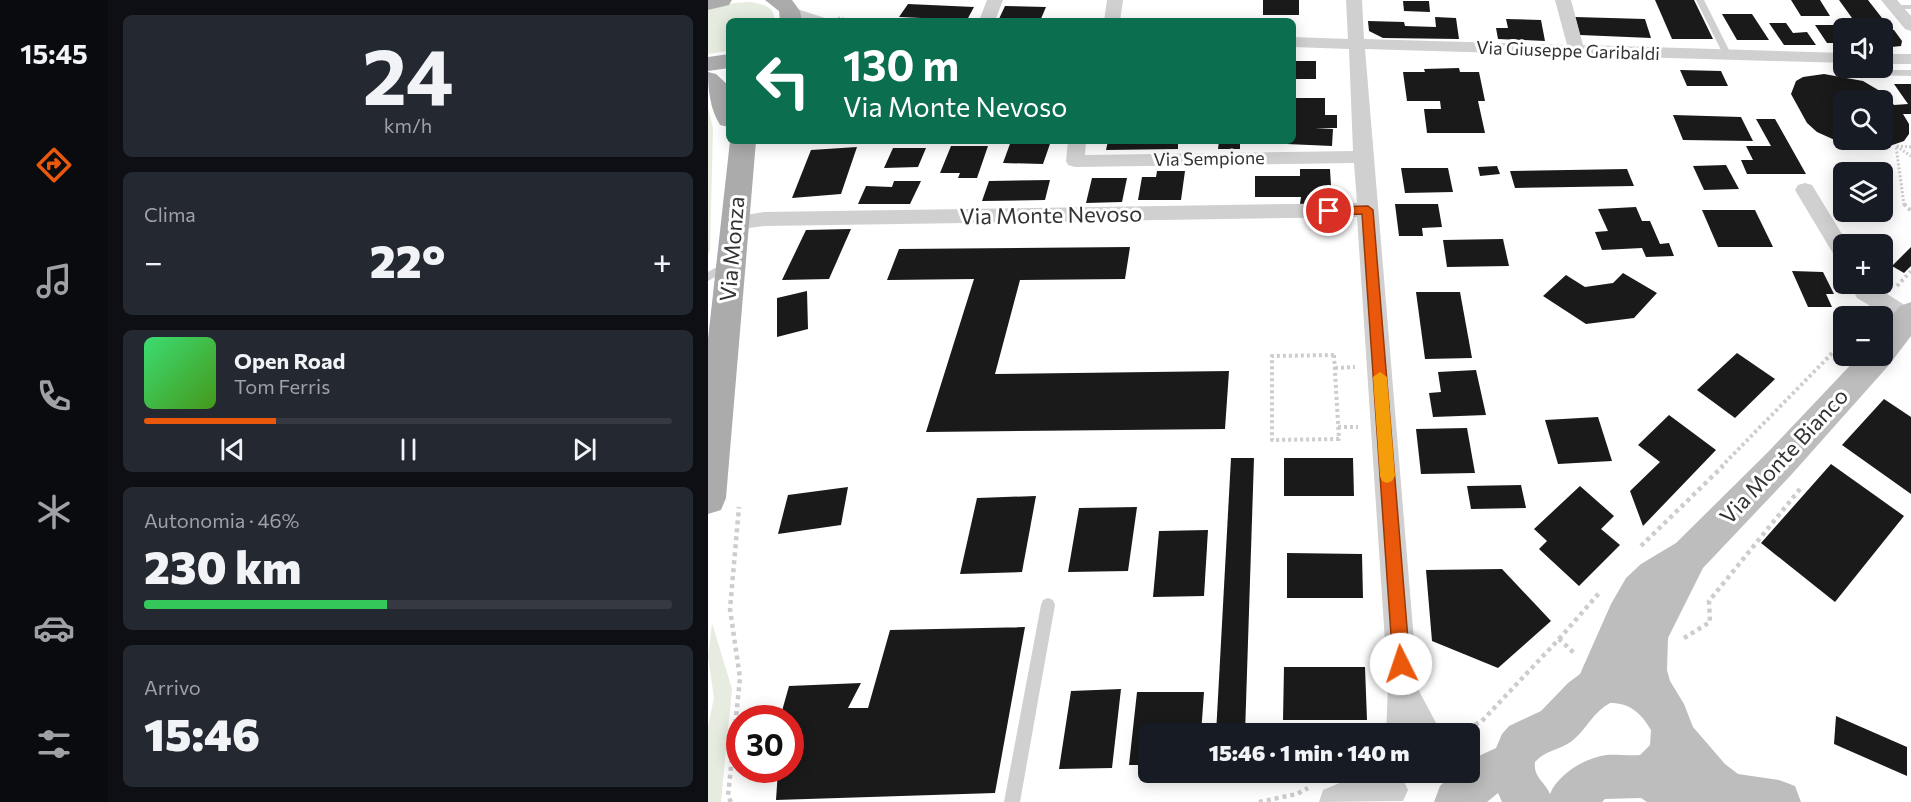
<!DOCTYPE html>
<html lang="it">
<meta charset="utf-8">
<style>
body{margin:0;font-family:Commissioner,sans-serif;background:#242831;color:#f1f3f6;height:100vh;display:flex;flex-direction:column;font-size:22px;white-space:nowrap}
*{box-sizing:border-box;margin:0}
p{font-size:20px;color:#9ea1a6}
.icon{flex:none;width:33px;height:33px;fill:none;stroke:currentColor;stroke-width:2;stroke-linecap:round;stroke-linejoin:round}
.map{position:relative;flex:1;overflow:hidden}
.panel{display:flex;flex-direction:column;gap:15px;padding:15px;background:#0d0f14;width:600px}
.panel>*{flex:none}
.banner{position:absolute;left:18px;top:18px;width:570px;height:126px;border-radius:9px;box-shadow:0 3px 15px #0003;background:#0b6e4f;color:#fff;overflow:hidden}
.tools{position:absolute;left:1125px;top:18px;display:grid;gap:12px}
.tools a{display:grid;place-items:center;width:60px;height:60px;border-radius:9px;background:#171b24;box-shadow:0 3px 15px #0003;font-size:30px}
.speed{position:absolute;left:18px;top:705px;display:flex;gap:12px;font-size:30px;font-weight:700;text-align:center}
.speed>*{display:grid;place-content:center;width:78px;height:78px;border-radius:50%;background:#171b24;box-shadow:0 3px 15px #0003;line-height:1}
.speed .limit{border:9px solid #d22;background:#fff;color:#111}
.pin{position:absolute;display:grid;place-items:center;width:51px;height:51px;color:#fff;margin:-26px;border:3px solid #fff;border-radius:50%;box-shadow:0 2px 6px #0007}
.me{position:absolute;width:66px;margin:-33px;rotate:356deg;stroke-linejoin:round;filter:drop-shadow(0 0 4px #0008)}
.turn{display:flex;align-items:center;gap:21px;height:126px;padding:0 18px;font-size:27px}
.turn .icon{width:78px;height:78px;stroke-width:2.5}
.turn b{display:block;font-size:42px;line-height:51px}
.big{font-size:45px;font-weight:800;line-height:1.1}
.panel .tile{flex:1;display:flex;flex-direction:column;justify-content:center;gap:9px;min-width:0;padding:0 21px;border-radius:9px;background:#242831}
.panel .dial{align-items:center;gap:0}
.dial b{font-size:78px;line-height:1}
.song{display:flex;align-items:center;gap:18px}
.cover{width:72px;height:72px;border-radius:9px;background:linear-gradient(135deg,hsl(140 70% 55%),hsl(100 70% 35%))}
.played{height:6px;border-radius:3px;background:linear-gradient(90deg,#ea580c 25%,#363941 25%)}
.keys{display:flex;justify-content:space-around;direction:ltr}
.heat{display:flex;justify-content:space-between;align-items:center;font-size:33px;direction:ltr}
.charge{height:9px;border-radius:4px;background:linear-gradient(90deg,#34c759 46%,#363941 0)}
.trip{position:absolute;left:430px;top:723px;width:342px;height:60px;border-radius:9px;background:#171b24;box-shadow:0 3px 15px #0003;font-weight:800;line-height:60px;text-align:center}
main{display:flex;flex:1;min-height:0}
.tab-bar{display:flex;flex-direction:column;width:108px;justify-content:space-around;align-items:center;background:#090b0e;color:#9ea1a6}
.tab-bar .icon{width:42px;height:42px}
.tab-bar .selected{color:#ea580c}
.tab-bar b{font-size:27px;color:#f1f3f6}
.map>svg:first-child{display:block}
.green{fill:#e6ecdf}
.building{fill:#1a1a1a;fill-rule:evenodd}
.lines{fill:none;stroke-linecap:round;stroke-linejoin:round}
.path-far2{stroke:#cdcdcd;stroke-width:3;stroke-dasharray:2 2;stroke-linecap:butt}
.path-far1{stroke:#cdcdcd;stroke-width:4;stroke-dasharray:3 3;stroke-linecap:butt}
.path{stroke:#cdcdcd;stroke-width:4.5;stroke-dasharray:4 4;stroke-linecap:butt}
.lane{fill:#d0d0d0;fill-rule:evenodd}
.street{fill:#d0d0d0;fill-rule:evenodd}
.secondary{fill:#bdbdbd;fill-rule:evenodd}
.primary{fill:#ababab;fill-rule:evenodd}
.route{fill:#ea580c;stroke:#983908;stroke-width:1.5}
.slow{fill:#f59e0b}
.labels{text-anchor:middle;stroke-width:6;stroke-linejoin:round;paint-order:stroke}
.far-street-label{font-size:18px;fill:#333;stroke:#fff}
.street-label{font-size:22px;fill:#333;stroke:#fff}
</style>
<main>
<nav class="tab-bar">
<b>15:45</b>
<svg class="icon selected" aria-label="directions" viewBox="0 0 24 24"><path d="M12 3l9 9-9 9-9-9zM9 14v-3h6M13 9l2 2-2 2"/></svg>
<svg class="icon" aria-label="music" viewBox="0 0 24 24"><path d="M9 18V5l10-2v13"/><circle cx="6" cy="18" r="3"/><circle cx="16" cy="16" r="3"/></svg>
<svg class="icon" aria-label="phone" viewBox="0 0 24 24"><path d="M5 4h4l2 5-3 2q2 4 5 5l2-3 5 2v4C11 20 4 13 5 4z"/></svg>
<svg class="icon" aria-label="climate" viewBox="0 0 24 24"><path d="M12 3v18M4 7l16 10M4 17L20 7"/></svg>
<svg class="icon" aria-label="car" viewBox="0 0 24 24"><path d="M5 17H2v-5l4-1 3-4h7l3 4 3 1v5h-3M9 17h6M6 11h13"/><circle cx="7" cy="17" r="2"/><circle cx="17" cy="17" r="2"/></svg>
<svg class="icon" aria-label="filters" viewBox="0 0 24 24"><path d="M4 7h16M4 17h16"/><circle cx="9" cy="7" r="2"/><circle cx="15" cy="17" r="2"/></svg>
</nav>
<section class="panel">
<div class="tile dial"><b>24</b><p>km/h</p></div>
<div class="tile"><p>Clima</p>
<div class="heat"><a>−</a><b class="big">22°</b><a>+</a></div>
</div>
<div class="tile">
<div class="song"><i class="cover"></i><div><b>Open Road</b><p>Tom Ferris</p></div></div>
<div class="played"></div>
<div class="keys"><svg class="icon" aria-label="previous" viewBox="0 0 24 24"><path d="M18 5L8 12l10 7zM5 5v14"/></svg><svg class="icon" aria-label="pause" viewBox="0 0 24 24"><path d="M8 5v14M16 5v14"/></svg><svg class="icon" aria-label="next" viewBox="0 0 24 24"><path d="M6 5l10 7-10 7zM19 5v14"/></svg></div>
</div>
<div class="tile"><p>Autonomia · 46%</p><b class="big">230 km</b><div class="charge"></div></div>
<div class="tile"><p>Arrivo</p><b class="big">15:46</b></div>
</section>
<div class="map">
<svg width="1203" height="802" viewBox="0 0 1203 802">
<rect width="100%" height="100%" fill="#fff"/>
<g class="green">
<path d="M 42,2 C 53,4 68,6 66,21 L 21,21 L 21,51 L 0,54 L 0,10 L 26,3 Z"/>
<polygon points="0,107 5,128 2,250 0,255"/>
<polygon points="4,623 24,689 13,802 0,802 0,726 6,698 0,657"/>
</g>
<g class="building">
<rect x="555" y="0" width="36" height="15"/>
<polygon points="947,0 986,0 1005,39 964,39"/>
<polygon points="1083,0 1112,0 1122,16 1093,16"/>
<polygon points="1131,0 1160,0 1174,18 1144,18"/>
<polygon points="695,1 721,1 722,12 696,11"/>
<polygon points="200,4 266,7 259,20 191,17"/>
<polygon points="297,6 338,7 332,21 290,21"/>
<polygon points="1014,14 1044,14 1061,40 1029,40"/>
<polygon points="727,17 748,18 751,39 675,38 661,31 660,21 696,22 697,26 728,27"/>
<polygon points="867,17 937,19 943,38 872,35"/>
<polygon points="798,19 833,20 837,41 790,39 788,28 800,28"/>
<polygon points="1061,23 1078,23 1085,33 1099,32 1108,45 1076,45"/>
<polygon points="1107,25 1136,25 1139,28 1136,28 1136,43 1119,43"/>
<polygon points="1174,30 1186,30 1194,41 1193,46 1174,48"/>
<rect x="585" y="61" width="23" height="18"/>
<polygon points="751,68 752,72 771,72 777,101 770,101 777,133 719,133 716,109 733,109 732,101 699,101 695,72 717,72 716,69"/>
<polygon points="972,70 1013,71 1020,86 979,86"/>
<path d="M 1116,74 L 1155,81 L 1177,94 L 1186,105 L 1200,104 L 1186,84 L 1203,84 L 1203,114 L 1195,114 L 1201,124 L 1201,134 L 1196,141 L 1173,149 L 1157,149 L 1140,146 L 1109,132 L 1099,123 L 1083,94 L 1088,81 L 1095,77 ZM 1136,100 L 1174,100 L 1174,140 L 1136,140 Z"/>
<polygon points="585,98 617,98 617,115 629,115 629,128 607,128 625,129 624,146 579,144 580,141 585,141"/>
<polygon points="965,115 1033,117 1045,141 975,140"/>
<polygon points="1048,119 1067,119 1098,174 1039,174 1033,160 1045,160 1038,146 1063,146"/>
<polygon points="303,141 343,141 335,164 295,163"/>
<polygon points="400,141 470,141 470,149 398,150"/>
<polygon points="511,141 532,141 532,149 510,149"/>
<polygon points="243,146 280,146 269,178 250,178 252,173 232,173"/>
<polygon points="149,147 133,194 84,198 103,150"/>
<polygon points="185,148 218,148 210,167 176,168"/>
<polygon points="1018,165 1031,189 996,190 985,166"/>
<polygon points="789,166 792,174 772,176 770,167"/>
<polygon points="693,168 740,168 745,192 697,193"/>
<polygon points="592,169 622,169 624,203 592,204 593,197 547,197 547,176 592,176"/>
<polygon points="919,169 926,186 807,188 802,171"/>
<polygon points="449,171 477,171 473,200 430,200 434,177 448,177"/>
<polygon points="384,178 419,178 414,202 378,203"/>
<polygon points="342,180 337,200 274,201 281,181"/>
<polygon points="186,181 213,181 202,204 150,204 158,186 184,187"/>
<polygon points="687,204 730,204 734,227 714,228 715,236 691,236"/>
<polygon points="928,207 934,221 942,221 952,244 961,243 966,256 938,257 934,248 894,250 887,232 900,231 890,209"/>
<polygon points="994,210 1047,210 1065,247 1010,247"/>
<polygon points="143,229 121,279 74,280 98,230"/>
<polygon points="795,239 801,266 739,267 735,240"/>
<polygon points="422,247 417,279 312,280 287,374 521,371 517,429 218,432 266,279 179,280 191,249"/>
<polygon points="1203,247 1203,266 1196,273 1184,266"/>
<polygon points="1084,271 1115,272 1126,294 1118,294 1124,307 1100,307"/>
<polygon points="915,273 949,293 926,318 878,324 835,296 858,275 877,287 905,283"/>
<polygon points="99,291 100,329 69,337 69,298"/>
<polygon points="708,292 752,292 764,358 717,359"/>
<polygon points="1029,353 1067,379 1027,418 989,390"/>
<polygon points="768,370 778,415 725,417 721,393 733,392 730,372"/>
<polygon points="1176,399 1203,417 1203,494 1134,445"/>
<polygon points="961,415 1008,450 935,526 922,491 952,462 930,445"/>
<polygon points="890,417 904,461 850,464 837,420"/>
<polygon points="759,428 767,473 713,474 708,429"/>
<polygon points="523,458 546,458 537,734 508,734"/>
<polygon points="576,458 645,458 646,496 576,496"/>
<polygon points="1123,464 1196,516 1127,602 1053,543"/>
<polygon points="813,485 818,508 763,509 759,486"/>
<polygon points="872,486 906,516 893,529 912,545 871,586 831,549 839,541 826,529"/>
<polygon points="140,487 133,525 70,534 80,495"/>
<polygon points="328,496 314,572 252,574 269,498"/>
<polygon points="429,507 420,571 360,572 371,508"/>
<polygon points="500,530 496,596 445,597 451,531"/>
<polygon points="579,553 654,554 655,598 579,598"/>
<polygon points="794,569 843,621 790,668 724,641 718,570"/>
<polygon points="317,627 287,793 68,800 70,770 82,770 82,718 72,718 81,686 153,683 140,708 160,708 182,630"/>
<polygon points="576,667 657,667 659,720 575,720"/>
<polygon points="413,689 404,768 351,769 363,691"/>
<polygon points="429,692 496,692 493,734 441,734 441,765 421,765"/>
<polygon points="1128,716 1199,747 1199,776 1126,744"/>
</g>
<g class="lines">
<g class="path-far2">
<polyline points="130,18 147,21"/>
<polyline points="1189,146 1203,147"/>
<polyline points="1196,205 1188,146 1203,156"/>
</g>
<g class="path-far1">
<polyline points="1196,204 1203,211"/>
<polyline points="1189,286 1203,271"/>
<polygon points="626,355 631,439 564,440 564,356"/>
<polyline points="627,368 647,367"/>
<polyline points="630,427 650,427"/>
<polyline points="1013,467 1136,341"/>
</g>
<g class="path">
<polyline points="933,546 1015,466"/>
<polyline points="976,638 1002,622 1001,601 1092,489"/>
<polyline points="851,639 892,592"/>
<polyline points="744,725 758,728 773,722 851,639 867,654"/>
<polyline points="23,802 20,796 32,678 22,609 31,507"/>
<polyline points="551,802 589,794 600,788"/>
</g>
<g class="lane">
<polygon points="988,0 996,0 1024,56 1023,58 1016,56"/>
<rect x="1184" y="5" width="19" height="4"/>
<polygon points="1168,70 1203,70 1203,76 1165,75 1164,73"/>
<polygon points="19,261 23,262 24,265 23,268 0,281 0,272"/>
<polygon points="340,598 345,600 347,605 312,802 296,802 333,605 335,600"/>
</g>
<g class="street">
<polygon points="279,0 295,0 287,21 271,21"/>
<polygon points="399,0 415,0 412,21 396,21"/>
<polygon points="638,0 654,0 656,39 859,45 847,0 863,0 875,45 1136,53 1136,63 657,49 710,689 734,734 678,734 680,687 649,217 56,226 26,230 19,228 16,223 19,218 56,212 649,203 646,163 367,167 360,165 358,161 360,141 378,141 377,155 645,151 641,49 585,47 585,37 640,39"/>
<polygon points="1173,0 1189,0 1203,16 1203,31 1197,29"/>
<path d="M 83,7 L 117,18 L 119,21 C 105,21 85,23 75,12 Z"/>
<rect x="1174" y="54" width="29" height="10"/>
<polygon points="1097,183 1104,185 1140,244 1136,244 1136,262 1129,260 1087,190 1090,185"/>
<polygon points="1142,284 1163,284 1203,309 1203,326 1192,324 1149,298"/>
<polygon points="643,772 683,772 695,779 700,790 695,801 611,802 615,790 634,782"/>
</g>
<path class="secondary" d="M 1203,302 L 1203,336 L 1181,365 L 1084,474 L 995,568 L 960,638 L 959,670 L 962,681 L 976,704 L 985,727 L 1017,764 L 1030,774 L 1071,780 L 1087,786 L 1093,802 L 939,802 L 933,798 L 897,799 L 894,802 L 794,802 L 790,793 L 779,802 L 726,802 L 732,786 L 746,772 L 762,772 L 762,760 L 788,748 L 794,734 L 801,726 L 833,711 L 860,683 L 872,674 L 903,604 L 918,578 L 933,564 L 968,543 L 1060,452 L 1151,356 L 1174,356 L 1174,327 L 1192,306 ZM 902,703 C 922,703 933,713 943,730 L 942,745 L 932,755 C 920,756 909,754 898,755 C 877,758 850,774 842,794 C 837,782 825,777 827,762 C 837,750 852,750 864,741 C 878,730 885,712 902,703 Z"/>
<g class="primary">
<polygon points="0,0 24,0 21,5 0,10"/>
<polygon points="57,0 84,0 92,11 94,21 72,21 71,11"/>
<polygon points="21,54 21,68 0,71 0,57"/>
<path d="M 0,72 L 8,74 L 21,86 L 21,127 L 12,125 C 2,109 0,90 0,72 Z"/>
<polygon points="22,141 48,141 18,498 13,510 0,514 0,339"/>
</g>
</g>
<polygon class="route" points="660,206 665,210 702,664 699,670 693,673 687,670 685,664 654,214 621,215 615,211 621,207"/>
<polygon class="slow" points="672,372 679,377 687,476 684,481 679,483 674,481 672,476 665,377"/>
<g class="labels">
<g class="far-street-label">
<text transform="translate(860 51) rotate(2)" y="6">Via Giuseppe Garibaldi</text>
<text transform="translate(501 159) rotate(-1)" y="6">Via Sempione</text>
</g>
<g class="street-label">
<text transform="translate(343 215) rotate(-1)" y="8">Via Monte Nevoso</text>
<text transform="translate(24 249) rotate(-85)" y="8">Via Monza</text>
<text transform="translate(1076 456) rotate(-47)" y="8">Via Monte Bianco</text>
</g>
</g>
</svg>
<div class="tools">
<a><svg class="icon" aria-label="sound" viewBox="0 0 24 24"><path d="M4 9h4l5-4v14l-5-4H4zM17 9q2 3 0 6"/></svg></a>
<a><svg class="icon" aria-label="search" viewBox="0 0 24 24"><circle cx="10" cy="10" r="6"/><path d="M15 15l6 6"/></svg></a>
<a><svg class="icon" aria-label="layers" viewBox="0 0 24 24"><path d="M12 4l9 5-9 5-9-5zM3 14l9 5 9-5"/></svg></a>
<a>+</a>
<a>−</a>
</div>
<div class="speed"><div class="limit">30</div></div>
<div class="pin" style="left:621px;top:211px;background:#d93025"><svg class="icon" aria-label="arrive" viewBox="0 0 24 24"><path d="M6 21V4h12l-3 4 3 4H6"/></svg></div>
<svg class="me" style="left:693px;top:664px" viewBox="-20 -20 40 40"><circle r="19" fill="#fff"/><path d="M0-13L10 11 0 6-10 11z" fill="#ea580c"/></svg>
<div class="trip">15:46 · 1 min · 140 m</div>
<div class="banner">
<div class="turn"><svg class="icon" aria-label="left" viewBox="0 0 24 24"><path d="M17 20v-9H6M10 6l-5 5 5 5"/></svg><div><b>130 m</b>Via Monte Nevoso</div></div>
</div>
</div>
</main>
